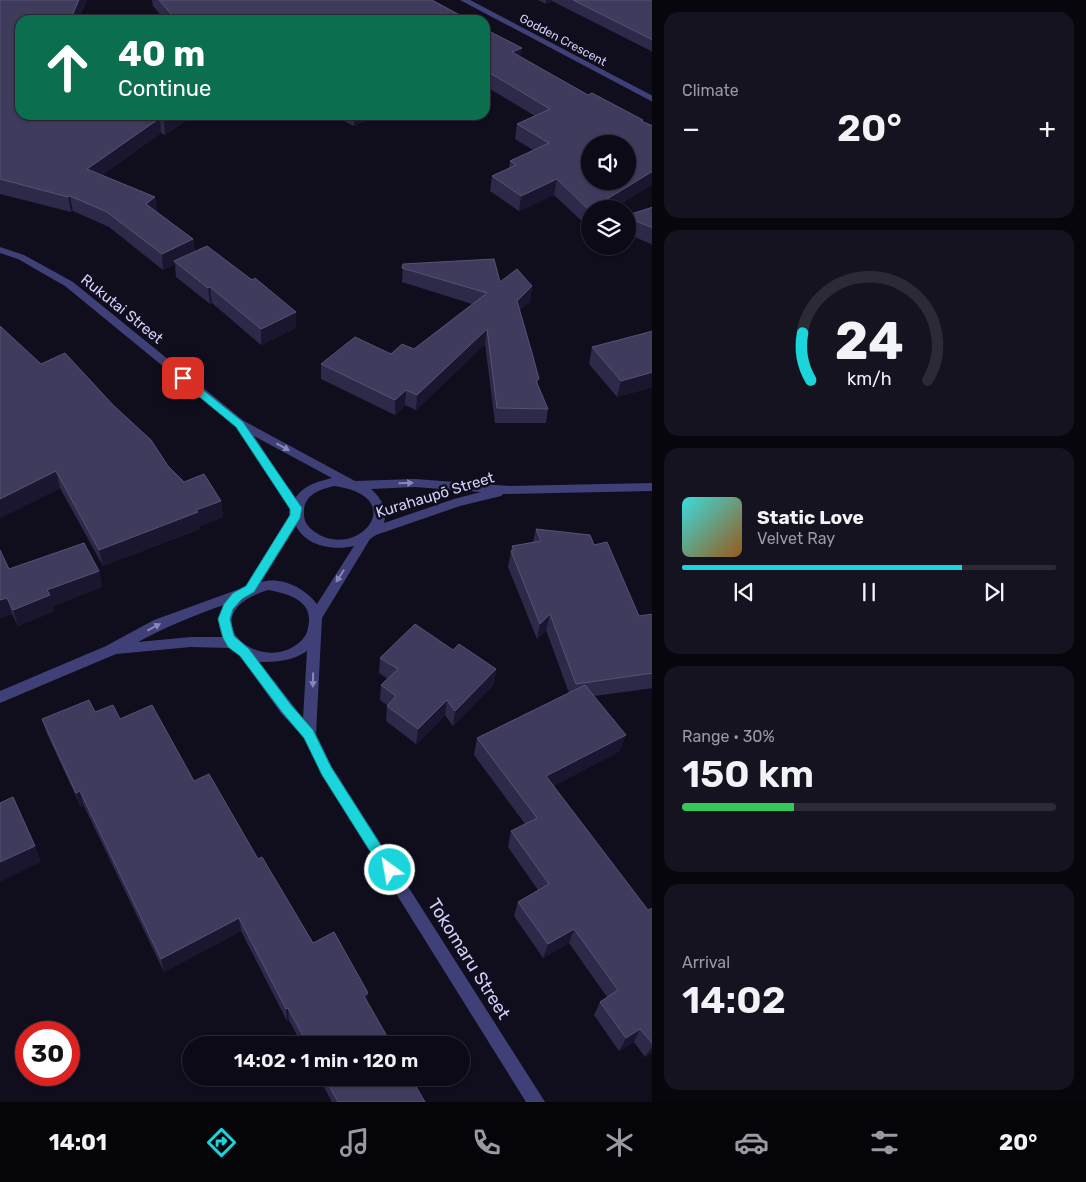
<!DOCTYPE html>
<meta charset="utf-8">
<style>
body{margin:0;font-family:Rubik,sans-serif;background:#15131f;color:#f1f3f6;height:100vh;display:flex;flex-direction:column;font-size:19px;white-space:nowrap}
*{box-sizing:border-box;margin:0}
p{font-size:16px;color:#9a9aa1}
.icon{flex:none;width:28px;height:28px;fill:none;stroke:currentColor;stroke-width:2;stroke-linecap:round;stroke-linejoin:round}
.map{position:relative;flex:1;overflow:hidden}
.sheet{display:flex;flex-direction:column;gap:12px;padding:12px;background:#07060c;width:434px}
.sheet>*{flex:none}
.guide{position:absolute;left:15px;top:15px;width:475px;height:105px;border-radius:15px;box-shadow:0 1px 4px #0004,0 0 0 1px #2c2b35;background:#0b6e4f;color:#fff;overflow:hidden}
.tools{position:absolute;left:581px;top:135px;display:grid;gap:10px}
.tools a{display:grid;place-items:center;width:55px;height:55px;border-radius:50%;background:#0c0a16;box-shadow:0 1px 4px #0004,0 0 0 1px #2c2b35;font-size:25px}
.speed{position:absolute;left:15px;top:1021px;display:flex;gap:10px;font-size:25px;font-weight:700;text-align:center}
.speed>*{display:grid;place-content:center;width:65px;height:65px;border-radius:50%;background:#0c0a16;box-shadow:0 1px 4px #0004,0 0 0 1px #2c2b35;line-height:1}
.speed .limit{border:8px solid #d22;background:#fff;color:#111}
.pin{position:absolute;display:grid;place-items:center;width:42px;height:42px;color:#fff;margin:-21px;border-radius:10px;box-shadow:0 2px 8px #0006}
.me{position:absolute;width:55px;margin:-28px;rotate:328deg;stroke-linejoin:round;filter:drop-shadow(0 0 4px #0008)}
.turn{display:flex;align-items:center;gap:18px;height:105px;padding:0 20px;font-size:22px}
.turn .icon{width:65px;height:65px;stroke-width:2.5}
.turn b{display:block;font-size:35px;line-height:42px}
.big{font-size:38px;font-weight:600;line-height:1.1}
.sheet .card{flex:1;display:flex;flex-direction:column;justify-content:center;gap:8px;min-width:0;padding:0 18px;border-radius:15px;background:#15131f}
.sheet .dial{align-items:center;gap:0}
.dial svg{height:130px;overflow:visible;fill:none;stroke:#2c2b35;stroke-width:7;stroke-linecap:round;text-anchor:middle}
.dial text{fill:#f1f3f6;stroke:none}
.song{display:flex;align-items:center;gap:15px}
.cover{width:60px;height:60px;border-radius:8px;background:linear-gradient(135deg,hsl(180 70% 55%),hsl(30 70% 35%))}
.played{height:5px;border-radius:2px;background:linear-gradient(90deg,#1ad5db 75%,#2c2b35 75%)}
.keys{display:flex;justify-content:space-around;direction:ltr}
.heat{display:flex;justify-content:space-between;align-items:center;font-size:28px;direction:ltr}
.charge{height:8px;border-radius:4px;background:linear-gradient(90deg,#34c759 30%,#2c2b35 0)}
.trip{position:absolute;left:182px;top:1036px;width:288px;height:50px;border-radius:25px;background:#0c0a16;box-shadow:0 1px 4px #0004,0 0 0 1px #2c2b35;font-weight:600;line-height:50px;text-align:center}
.dock{display:flex;height:80px;justify-content:space-around;align-items:center;background:#050409;color:#9a9aa1}
.dock .icon{width:35px;height:35px}
.dock .current{color:#1ad5db}
.dock b{font-size:22px;color:#f1f3f6}
main{display:flex;flex:1;min-height:0}
.map>svg:first-child{display:block}
.lines{fill:none;stroke-linecap:round;stroke-linejoin:round}
.minor{fill:#3f4077;fill-rule:evenodd}
.wall{fill:#2d2949}
.shaded-wall{fill:#1a1630}
.building{fill:#3f3b5c;stroke:#565275;fill-rule:evenodd}
.oneway{fill:#8888b8}
.route{fill:#1ad5db;stroke:#118a8e}
.labels{text-anchor:middle;stroke-width:5;stroke-linejoin:round;paint-order:stroke}
.far-street-label{font-size:12px;fill:#d2d0f9;stroke:#100e1d}
.street-label{font-size:15px;fill:#d2d0f9;stroke:#100e1d}
.near-street-label{font-size:18px;fill:#d2d0f9;stroke:#100e1d}
</style>
<main>
<div class="map">
<svg width="653" height="1102" viewBox="0 0 653 1102">
<rect width="100%" height="100%" fill="#100e1d"/>
<g class="lines">
<g class="minor">
<polygon points="460,0 470,0 653,96 653,102"/>
<path d="M 0,247 L 24,255 L 73,282 L 244,421 L 355,481 L 415,479 L 509,486 L 653,483 L 653,491 L 503,494 L 501,496 L 460,506 L 376,535 L 370,539 L 322,618 L 316,734 L 332,767 L 545,1102 L 526,1102 L 322,775 L 304,738 L 281,713 L 239,655 L 230,648 L 191,647 L 116,654 L 0,703 L 0,691 L 106,646 L 154,620 L 245,587 L 292,512 L 236,426 L 65,286 L 18,259 L 0,253 ZM 254,436 L 332,478 C 317,482 303,485 295,499 ZM 334,486 C 415,497 353,567 310,528 C 306,524 304,520 304,514 C 303,495 318,490 334,486 ZM 415,487 L 481,492 L 454,499 L 384,523 C 388,509 381,498 371,489 ZM 296,526 C 306,546 333,551 354,546 L 317,604 C 305,588 281,576 261,582 ZM 268,590 C 285,593 311,599 309,622 C 308,629 307,635 302,640 C 262,680 186,615 268,590 ZM 224,605 C 218,617 217,625 223,637 L 191,637 L 138,642 C 166,627 194,615 224,605 ZM 307,651 L 303,718 L 259,662 C 276,662 293,661 307,651 Z"/>
</g>
</g>
<g class="wall">
<polygon points="0,0 87,0 78,20 20,20 20,115 194,115 165,135 161,133 102,175 155,197 157,212 193,239 195,252 252,280 296,312 296,328 261,345 212,303 210,304 176,277 175,264 163,270 109,227 73,211 71,212 0,194"/>
<polygon points="152,0 432,0 469,20 165,20 153,6"/>
<polygon points="538,0 653,0 653,52 552,1 546,4"/>
<polygon points="485,29 521,57 588,95 653,126 653,184 612,209 590,209 590,222 586,225 554,195 519,211 490,191 492,176 509,168 510,161 533,150 515,139 517,124 535,116 485,86"/>
<polygon points="331,115 377,115 354,126"/>
<polygon points="653,207 653,245 628,234 628,215"/>
<polygon points="403,264 500,282 532,286 530,301 520,310 538,384 548,409 546,423 495,423 485,344 416,410 405,405 395,415 321,379 321,364 414,349 472,304 402,282"/>
<polygon points="653,331 653,387 617,397 589,364 592,347"/>
<polygon points="41,364 168,466 184,482 221,501 223,517 200,526 200,529 103,566 60,488 0,518"/>
<polygon points="536,529 594,545 639,616 653,614 653,688 594,696 620,751 553,786 648,910 653,908 653,1052 645,1057 634,1042 619,1051 594,1015 600,1002 607,997 569,943 543,958 514,916 518,902 538,890 508,847 511,831 525,824 474,755 477,738 569,693 546,630 537,639 508,567 512,546 533,542"/>
<polygon points="9,569 99,571 102,587 53,606 54,611 18,626 12,614 0,618"/>
<polygon points="453,650 496,669 494,684 453,726 445,715 416,744 386,721 387,705 380,700 381,685 388,679 379,673 380,658"/>
<polygon points="95,712 120,719 194,781 258,859 313,943 367,1002 392,1045 302,1045 289,1020 287,1021 241,931 164,972 84,806 81,807 47,734 42,719"/>
<polygon points="319,1078 411,1078 425,1102 332,1102"/>
</g>
<g class="shaded-wall">
<polygon points="79,0 87,0 78,20 70,20"/>
<polygon points="546,0 552,0 552,1 546,4"/>
<polygon points="522,48 520,63 512,52"/>
<polygon points="171,115 194,115 165,135 164,120"/>
<polygon points="354,115 377,115 354,126"/>
<polygon points="160,118 161,133 90,184 87,169"/>
<polygon points="653,171 653,184 612,209 590,209"/>
<polygon points="557,179 554,195 519,211 521,196"/>
<polygon points="70,196 73,211 71,212 68,197"/>
<polygon points="155,197 157,212 146,204"/>
<polygon points="590,209 590,222 586,225 589,210"/>
<polygon points="193,239 195,254 174,261 175,264 163,270 162,254"/>
<polygon points="532,286 530,301 515,315 517,301"/>
<polygon points="210,287 212,303 210,304 208,288"/>
<polygon points="296,312 296,328 261,345 261,329"/>
<polygon points="487,329 485,344 416,410 417,395"/>
<polygon points="653,372 653,387 617,397 621,381"/>
<polygon points="406,390 405,405 395,415 395,400"/>
<polygon points="56,471 60,488 0,518 0,499"/>
<polygon points="221,501 223,517 200,526 200,529 103,566 99,550 196,510"/>
<polygon points="99,571 102,587 53,606 54,611 18,626 13,610 47,590"/>
<polygon points="7,598 12,614 0,618 0,600"/>
<polygon points="550,614 546,630 537,639 540,624"/>
<polygon points="496,669 494,684 453,726 455,711"/>
<polygon points="447,700 445,715 416,744 418,729"/>
<polygon points="626,735 620,751 541,792 546,776"/>
<polygon points="80,791 84,806 81,807 76,793"/>
<polygon points="35,846 41,862 0,882 0,862"/>
<polygon points="239,918 241,931 164,972 161,959"/>
<polygon points="574,929 569,943 543,958 548,944"/>
<polygon points="368,993 367,1005 364,996"/>
<polygon points="288,1008 289,1020 287,1021 286,1009"/>
<polygon points="640,1029 634,1042 619,1051 626,1038"/>
<polygon points="653,1045 653,1052 645,1057"/>
</g>
<g class="building">
<polygon points="0,0 79,0 70,20 20,20 20,115 171,115 164,120 160,118 87,169 155,197 146,204 193,239 162,254 107,212 70,196 68,197 0,179"/>
<polygon points="159,0 432,0 469,20 176,20"/>
<polygon points="573,0 653,0 653,40"/>
<path d="M 485,29 L 522,48 L 512,52 L 588,95 L 592,93 L 643,120 L 641,121 L 653,126 L 653,171 L 589,210 L 557,179 L 521,196 L 492,176 L 516,165 L 510,161 L 549,143 L 517,124 L 550,109 L 485,70 ZM 590,144 L 628,144 L 628,181 L 590,181 Z"/>
<polygon points="653,207 653,228 628,218 628,215"/>
<polygon points="207,246 252,280 255,278 296,312 261,329 210,287 208,288 174,261"/>
<polygon points="494,259 500,282 517,269 532,286 517,301 532,353 539,379 536,381 548,409 497,408 487,329 417,395 406,390 395,400 321,364 355,337 391,354 402,344 414,349 487,293 402,268 403,264"/>
<polygon points="0,326 41,364 65,353 113,405 151,440 168,466 184,482 204,474 221,501 196,510 198,512 99,550 56,471 0,499"/>
<polygon points="653,331 653,372 621,381 592,347"/>
<polygon points="536,529 590,535 594,545 607,542 639,616 653,614 653,673 576,684 550,614 540,624 511,551 514,550 512,546 541,541"/>
<polygon points="84,543 99,571 47,590 50,595 13,610 7,598 0,600 0,550 9,569"/>
<polygon points="415,624 453,650 459,644 496,669 455,711 447,700 418,729 387,706 396,696 381,685 398,669 380,658"/>
<polygon points="585,685 626,735 546,776 648,910 653,908 653,1044 640,1029 626,1038 600,1002 618,990 574,929 548,944 518,902 549,884 511,831 537,818 477,738"/>
<polygon points="89,700 95,712 113,705 120,719 152,705 194,781 209,774 258,859 262,857 313,943 334,932 368,993 364,996 392,1045 308,1045 288,1008 286,1009 239,918 161,959 80,791 76,793 42,719"/>
<polygon points="13,797 35,846 0,862 0,803"/>
<polygon points="325,1078 411,1078 425,1102 338,1102"/>
</g>
<defs><path id="oneway-solid" d="M-6-.8H1V-3.2L6.5 0L1 3.2V.8H-6Z" transform="scale(1.25)"/></defs>
<g class="oneway">
<use href="#oneway-solid" transform="translate(283 447) rotate(29)"/>
<use href="#oneway-solid" transform="translate(406 483) rotate(-2)"/>
<use href="#oneway-solid" transform="translate(340 576) rotate(123)"/>
<use href="#oneway-solid" transform="translate(154 627) rotate(-28)"/>
<use href="#oneway-solid" transform="translate(313 680) rotate(91)"/>
</g>
<polygon class="route" points="183,374 243,422 302,508 300,518 254,592 242,599 233,609 230,619 234,636 249,649 291,705 313,730 331,767 394,866 396,870 394,875 390,877 385,875 322,775 304,738 282,712 240,656 228,647 223,638 218,619 224,604 233,593 246,586 290,515 290,509 236,427 179,380 179,375"/>
<g class="labels">
<g class="far-street-label">
<text transform="translate(563 40) rotate(28)" y="4">Godden Crescent</text>
</g>
<g class="street-label">
<text transform="translate(122 309) rotate(39)" y="5">Rukutai Street</text>
<text transform="translate(435 495) rotate(-17)" y="5">Kurahaupō Street</text>
</g>
<g class="near-street-label">
<text transform="translate(469 959) rotate(58)" y="6">Tokomaru Street</text>
</g>
</g>
</svg>
<div class="tools">
<a><svg class="icon" aria-label="sound" viewBox="0 0 24 24"><path d="M4 9h4l5-4v14l-5-4H4zM17 9q2 3 0 6"/></svg></a>
<a><svg class="icon" aria-label="layers" viewBox="0 0 24 24"><path d="M12 4l9 5-9 5-9-5zM3 14l9 5 9-5"/></svg></a>
</div>
<div class="speed"><div class="limit">30</div></div>
<div class="pin" style="left:183px;top:378px;background:#d93025"><svg class="icon" aria-label="arrive" viewBox="0 0 24 24"><path d="M6 21V4h12l-3 4 3 4H6"/></svg></div>
<svg class="me" style="left:390px;top:870px" viewBox="-20 -20 40 40"><circle r="17" fill="#1ad5db" stroke="#fff" stroke-width="3"/><path d="M0-11L8 9 0 5-8 9z" fill="#fff"/></svg>
<div class="trip">14:02 · 1 min · 120 m</div>
<div class="guide">
<div class="turn"><svg class="icon" aria-label="ahead" viewBox="0 0 24 24"><path d="M12 20V5M6 11l6-6 6 6"/></svg><div><b>40 m</b>Continue</div></div>
</div>
</div>
<section class="sheet">
<div class="card"><p>Climate</p>
<div class="heat"><a>−</a><b class="big">20°</b><a>+</a></div>
</div>
<div class="card dial"><svg viewBox="0 0 100 80">
<path d="M14 69A42 42 0 1 1 86 69"/>
<path d="M14 69A42 42 0 0 1 9 40" stroke="#1ad5db"/>
<text x="50" y="56" font-size="32" font-weight="700">24</text>
<text x="50" y="72" font-size="11">km/h</text>
</svg></div>
<div class="card">
<div class="song"><i class="cover"></i><div><b>Static Love</b><p>Velvet Ray</p></div></div>
<div class="played"></div>
<div class="keys"><svg class="icon" aria-label="previous" viewBox="0 0 24 24"><path d="M18 5L8 12l10 7zM5 5v14"/></svg><svg class="icon" aria-label="pause" viewBox="0 0 24 24"><path d="M8 5v14M16 5v14"/></svg><svg class="icon" aria-label="next" viewBox="0 0 24 24"><path d="M6 5l10 7-10 7zM19 5v14"/></svg></div>
</div>
<div class="card"><p>Range · 30%</p><b class="big">150 km</b><div class="charge"></div></div>
<div class="card"><p>Arrival</p><b class="big">14:02</b></div>
</section>
</main>
<nav class="dock">
<b>14:01</b>
<svg class="icon current" aria-label="directions" viewBox="0 0 24 24"><path d="M12 3l9 9-9 9-9-9zM9 14v-3h6M13 9l2 2-2 2"/></svg>
<svg class="icon" aria-label="music" viewBox="0 0 24 24"><path d="M9 18V5l10-2v13"/><circle cx="6" cy="18" r="3"/><circle cx="16" cy="16" r="3"/></svg>
<svg class="icon" aria-label="phone" viewBox="0 0 24 24"><path d="M5 4h4l2 5-3 2q2 4 5 5l2-3 5 2v4C11 20 4 13 5 4z"/></svg>
<svg class="icon" aria-label="climate" viewBox="0 0 24 24"><path d="M12 3v18M4 7l16 10M4 17L20 7"/></svg>
<svg class="icon" aria-label="car" viewBox="0 0 24 24"><path d="M5 17H2v-5l4-1 3-4h7l3 4 3 1v5h-3M9 17h6M6 11h13"/><circle cx="7" cy="17" r="2"/><circle cx="17" cy="17" r="2"/></svg>
<svg class="icon" aria-label="filters" viewBox="0 0 24 24"><path d="M4 7h16M4 17h16"/><circle cx="9" cy="7" r="2"/><circle cx="15" cy="17" r="2"/></svg>
<b>20°</b>
</nav>
